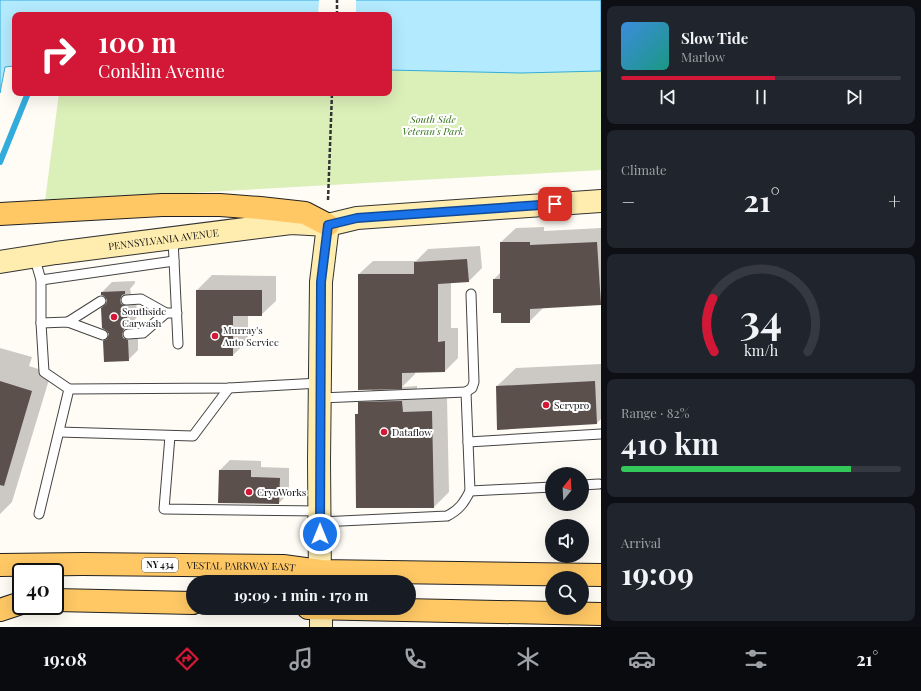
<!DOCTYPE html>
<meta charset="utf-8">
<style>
body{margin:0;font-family:"Playfair Display",serif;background:#20242c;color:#f1f3f6;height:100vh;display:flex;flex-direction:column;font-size:15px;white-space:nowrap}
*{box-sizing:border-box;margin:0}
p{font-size:13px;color:#9ea1a6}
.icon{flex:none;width:22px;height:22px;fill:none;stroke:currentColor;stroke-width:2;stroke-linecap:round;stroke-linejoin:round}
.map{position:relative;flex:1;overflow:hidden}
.drawer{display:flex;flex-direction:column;gap:6px;padding:6px;background:#0d0f14;width:320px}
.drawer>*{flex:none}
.top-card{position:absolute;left:12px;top:12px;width:380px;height:84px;border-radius:8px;box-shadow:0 4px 16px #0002;background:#d21836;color:#fff;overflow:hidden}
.needle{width:26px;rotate:18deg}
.buttons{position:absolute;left:545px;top:467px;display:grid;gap:8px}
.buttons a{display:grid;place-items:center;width:44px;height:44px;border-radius:50%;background:#171b24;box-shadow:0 4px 16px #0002;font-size:20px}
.speed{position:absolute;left:12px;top:563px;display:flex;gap:8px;font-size:20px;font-weight:700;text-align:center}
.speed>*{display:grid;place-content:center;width:52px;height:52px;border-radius:50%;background:#171b24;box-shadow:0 4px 16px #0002;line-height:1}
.speed .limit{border:2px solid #111;border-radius:6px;background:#fff;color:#111}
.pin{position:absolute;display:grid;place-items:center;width:34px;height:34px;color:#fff;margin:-17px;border-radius:8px;box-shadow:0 2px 6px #0006}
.me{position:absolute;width:44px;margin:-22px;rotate:0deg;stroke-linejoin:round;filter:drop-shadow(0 0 3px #0008)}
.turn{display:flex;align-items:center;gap:14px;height:84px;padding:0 20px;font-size:18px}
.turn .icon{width:52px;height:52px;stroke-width:2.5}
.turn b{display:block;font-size:28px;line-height:34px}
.big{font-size:30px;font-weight:700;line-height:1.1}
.drawer .widget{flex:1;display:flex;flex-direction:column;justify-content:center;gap:6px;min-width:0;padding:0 14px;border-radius:8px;background:#20242c}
.drawer .dial{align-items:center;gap:0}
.dial svg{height:104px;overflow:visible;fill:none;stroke:#363941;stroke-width:7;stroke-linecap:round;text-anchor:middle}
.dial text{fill:#f1f3f6;stroke:none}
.song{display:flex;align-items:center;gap:12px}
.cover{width:48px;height:48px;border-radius:6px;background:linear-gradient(135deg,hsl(210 70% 55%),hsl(170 70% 35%))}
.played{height:4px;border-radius:2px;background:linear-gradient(90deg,#d21836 55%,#363941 55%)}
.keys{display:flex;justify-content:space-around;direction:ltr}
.heat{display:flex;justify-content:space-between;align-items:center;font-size:22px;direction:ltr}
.charge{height:6px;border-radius:3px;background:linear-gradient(90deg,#34c759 82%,#363941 0)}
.trip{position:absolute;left:186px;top:575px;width:230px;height:40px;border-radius:20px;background:#171b24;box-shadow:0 4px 16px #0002;font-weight:700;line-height:40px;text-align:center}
.tabs{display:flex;height:64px;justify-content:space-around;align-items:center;background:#090b0e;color:#9ea1a6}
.tabs .icon{width:28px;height:28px}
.tabs .on{color:#d21836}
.tabs b{font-size:18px;color:#f1f3f6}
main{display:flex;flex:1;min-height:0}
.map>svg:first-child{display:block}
.green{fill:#dbefb9}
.water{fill:#b3eafd;stroke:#32acdc}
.pier{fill:#fffcf5}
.shadow{fill:#0003}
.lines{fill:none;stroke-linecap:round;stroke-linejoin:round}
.stream{stroke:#32acdc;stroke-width:6}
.building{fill:#5b504c}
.lane-casing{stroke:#444;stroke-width:11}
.secondary-casing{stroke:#333;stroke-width:24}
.primary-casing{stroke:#222;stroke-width:24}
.path{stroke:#333;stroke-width:2.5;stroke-dasharray:4 2;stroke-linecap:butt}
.lane{stroke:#fff;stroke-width:9}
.secondary{stroke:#ffedb0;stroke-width:22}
.primary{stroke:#ffc865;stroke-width:22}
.route-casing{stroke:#114b97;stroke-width:10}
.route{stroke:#1a73e8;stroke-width:7}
.poi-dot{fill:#d21836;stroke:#fff;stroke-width:1.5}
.labels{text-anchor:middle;stroke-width:4;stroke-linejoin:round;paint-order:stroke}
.shield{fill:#fff;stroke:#585858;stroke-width:1}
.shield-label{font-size:9px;font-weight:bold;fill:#111}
.park-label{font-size:10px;font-style:italic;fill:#357218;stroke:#fff}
.street-label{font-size:10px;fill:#111;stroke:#fff}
.poi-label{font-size:10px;fill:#111;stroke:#fff;text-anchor:start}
</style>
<main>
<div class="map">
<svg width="601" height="627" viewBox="0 0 601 627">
<rect width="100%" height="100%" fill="#fffcf5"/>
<polygon class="green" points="389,70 521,73 601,71 601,170 45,201 59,93 389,93"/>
<polygon class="water" points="0,0 601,0 601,71 521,73 389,70 389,15 15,15 15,66 5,67 0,93"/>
<polygon class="pier" points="319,0 356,0 356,15 318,15"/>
<g class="shadow">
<polygon points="544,227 544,231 601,228 601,304 544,307 529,322 502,312 494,279 501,272 501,242 516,228"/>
<polygon points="480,246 482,268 468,282 451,282 451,328 458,328 458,358 444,372 415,372 415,374 402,387 417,386 417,398 447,397 449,492 434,507 356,415 359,412 359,403 373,389 359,274 373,261 416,261 428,249"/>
<polygon points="212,275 276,276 276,301 261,315 248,315 248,341 233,355 197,355 197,290"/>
<polygon points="135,281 135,283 130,289 131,294 136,296 137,317 132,323 133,328 138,330 138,350 128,360 104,341 109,336 108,300 102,292 112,282"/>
<polygon points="0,348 32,357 29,366 51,373 12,502 0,514"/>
<polygon points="601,364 601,419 597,423 498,429 497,386 516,368"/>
<polygon points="230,460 261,461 261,467 289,468 289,493 279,503 220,470"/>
</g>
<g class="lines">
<polyline class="stream" points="0,162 28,93"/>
</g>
<g class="building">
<polygon points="500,242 530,242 530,245 597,242 601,305 530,309 530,323 501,323 501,313 493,313 493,279 500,279"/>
<polygon points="467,259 469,282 438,284 438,342 445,341 445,372 402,373 402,389 358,390 358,274 414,274 414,262"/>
<polygon points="196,290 262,290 262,316 233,316 233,356 196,356"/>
<polygon points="125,291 125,294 122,295 120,300 121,304 126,306 128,328 124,329 122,334 123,338 128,340 129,361 104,362 103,341 107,339 109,334 107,331 102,328 101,308 106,304 107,300 104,296 101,295 101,292"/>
<polygon points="0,381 32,391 4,486 0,485"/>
<polygon points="595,381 597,424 497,430 496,386"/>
<polygon points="402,401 403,412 432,411 434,508 356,508 355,414 358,414 358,402"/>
<polygon points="219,470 251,470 251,477 280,478 279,504 218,503"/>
</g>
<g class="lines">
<g class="lane-casing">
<g id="lane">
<polyline points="173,239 178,344"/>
<polyline points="34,256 41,280 41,323 44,372 69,389 229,388 320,383"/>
<polyline points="41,280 174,261"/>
<polyline points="126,300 141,299 166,313 177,313"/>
<polyline points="68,322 101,301"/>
<polyline points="41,323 68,322 103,335"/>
<polyline points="128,334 143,333 166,313"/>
<polyline points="466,392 472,388 474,382 471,294"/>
<polyline points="59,432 193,436 229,388"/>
<polyline points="170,436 164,509 320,511"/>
<polyline points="468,442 601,434"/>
<polyline points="582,485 599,484"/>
<polyline points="470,491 552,487"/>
<polyline points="39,514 69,389"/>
<path d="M 320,522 L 447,516 C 459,510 464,503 470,491 L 466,392 L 320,398"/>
</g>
</g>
<g class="secondary-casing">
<g id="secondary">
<path id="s1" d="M 0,262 L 56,253 L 291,223 L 328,225 L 357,218 L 601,201"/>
<polyline points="320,582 319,461 321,282 328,225"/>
<polyline points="321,627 321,608"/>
</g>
</g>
<g class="primary-casing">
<g id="primary">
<polyline points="0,214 162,205 220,205 260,208 305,213 328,225"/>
<path id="s2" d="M 0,565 L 83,564 L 283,566 L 320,571 L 601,575"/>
<polyline points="55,600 193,603"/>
<polyline points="308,608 601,614"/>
<polyline points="0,610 21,603"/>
</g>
</g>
<g class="path">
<polyline points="337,15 337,0"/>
<polyline points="328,200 332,93"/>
</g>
<use href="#lane" class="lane"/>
<use href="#secondary" class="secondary"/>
<use href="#primary" class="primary"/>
</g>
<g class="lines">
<g class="route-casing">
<polyline id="route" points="320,534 321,282 328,225 357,218 555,204"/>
</g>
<use href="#route" class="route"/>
</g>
<g class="poi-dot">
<circle cx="114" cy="317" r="4"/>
<circle cx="215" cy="336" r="4"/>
<circle cx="546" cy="405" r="4"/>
<circle cx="384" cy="432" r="4"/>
<circle cx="249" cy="492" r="4"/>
</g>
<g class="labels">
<rect class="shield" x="142" y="558" width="36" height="14" rx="3"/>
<g class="shield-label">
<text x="160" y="568">NY 434</text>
</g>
<g class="park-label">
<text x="433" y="123">South Side<tspan x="433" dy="12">Veteran's Park</tspan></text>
</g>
<g class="street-label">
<text dy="4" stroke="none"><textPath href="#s1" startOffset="165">PENNSYLVANIA AVENUE</textPath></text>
<text dy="4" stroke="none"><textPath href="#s2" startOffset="241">VESTAL PARKWAY EAST</textPath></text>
</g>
<g class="poi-label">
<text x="122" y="315">Southside<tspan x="122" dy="12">Carwash</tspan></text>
<text x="223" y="334">Murray's<tspan x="223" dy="12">Auto Service</tspan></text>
<text x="554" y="409">Servpro</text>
<text x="392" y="436">Dataflow</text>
<text x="257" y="496">CryoWorks</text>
</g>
</g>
</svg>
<div class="buttons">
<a><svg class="needle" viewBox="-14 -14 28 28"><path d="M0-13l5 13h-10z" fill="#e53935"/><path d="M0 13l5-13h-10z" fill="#9ea1a6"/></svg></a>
<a><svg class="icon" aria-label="sound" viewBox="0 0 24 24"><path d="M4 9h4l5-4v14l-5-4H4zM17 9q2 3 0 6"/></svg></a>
<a><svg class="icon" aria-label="search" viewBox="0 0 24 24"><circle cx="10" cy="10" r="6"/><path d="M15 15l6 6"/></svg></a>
</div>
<div class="speed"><div class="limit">40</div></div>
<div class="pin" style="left:555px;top:204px;background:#d93025"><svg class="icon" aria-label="arrive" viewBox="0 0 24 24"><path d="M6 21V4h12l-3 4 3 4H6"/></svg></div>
<svg class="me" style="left:320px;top:534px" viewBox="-20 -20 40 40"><circle r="17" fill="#1a73e8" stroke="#fff" stroke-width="3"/><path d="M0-11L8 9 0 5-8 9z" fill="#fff"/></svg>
<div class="trip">19:09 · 1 min · 170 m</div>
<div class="top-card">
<div class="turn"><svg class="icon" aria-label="right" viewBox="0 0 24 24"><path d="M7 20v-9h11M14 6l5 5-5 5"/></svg><div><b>100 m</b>Conklin Avenue</div></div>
</div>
</div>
<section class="drawer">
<div class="widget">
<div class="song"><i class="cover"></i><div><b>Slow Tide</b><p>Marlow</p></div></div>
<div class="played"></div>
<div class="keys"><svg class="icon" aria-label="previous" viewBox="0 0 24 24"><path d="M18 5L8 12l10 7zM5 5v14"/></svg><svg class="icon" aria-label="pause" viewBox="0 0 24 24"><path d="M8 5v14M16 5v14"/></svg><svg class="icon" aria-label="next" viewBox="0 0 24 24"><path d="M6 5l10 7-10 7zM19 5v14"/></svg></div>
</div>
<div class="widget"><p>Climate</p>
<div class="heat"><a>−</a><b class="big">21°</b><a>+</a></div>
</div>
<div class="widget dial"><svg viewBox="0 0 100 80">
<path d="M14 69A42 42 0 1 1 86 69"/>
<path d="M14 69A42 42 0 0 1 13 28" stroke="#d21836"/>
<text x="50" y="56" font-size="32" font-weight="700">34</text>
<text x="50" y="72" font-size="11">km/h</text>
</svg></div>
<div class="widget"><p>Range · 82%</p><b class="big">410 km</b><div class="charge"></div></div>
<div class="widget"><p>Arrival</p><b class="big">19:09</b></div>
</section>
</main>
<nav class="tabs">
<b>19:08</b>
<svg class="icon on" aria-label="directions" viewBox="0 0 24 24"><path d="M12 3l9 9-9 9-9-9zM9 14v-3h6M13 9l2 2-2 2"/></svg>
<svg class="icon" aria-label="music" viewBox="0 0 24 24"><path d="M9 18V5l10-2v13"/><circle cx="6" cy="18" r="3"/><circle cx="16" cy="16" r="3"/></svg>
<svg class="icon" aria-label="phone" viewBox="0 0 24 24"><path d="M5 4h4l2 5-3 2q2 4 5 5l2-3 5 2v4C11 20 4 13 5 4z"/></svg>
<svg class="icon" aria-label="climate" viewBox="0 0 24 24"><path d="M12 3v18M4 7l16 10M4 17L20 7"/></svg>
<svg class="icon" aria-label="car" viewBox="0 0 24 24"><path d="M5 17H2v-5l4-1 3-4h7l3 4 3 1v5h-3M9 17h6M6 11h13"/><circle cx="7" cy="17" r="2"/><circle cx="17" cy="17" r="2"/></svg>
<svg class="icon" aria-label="filters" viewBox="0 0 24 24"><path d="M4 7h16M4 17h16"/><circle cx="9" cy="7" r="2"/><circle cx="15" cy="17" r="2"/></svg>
<b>21°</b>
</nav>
